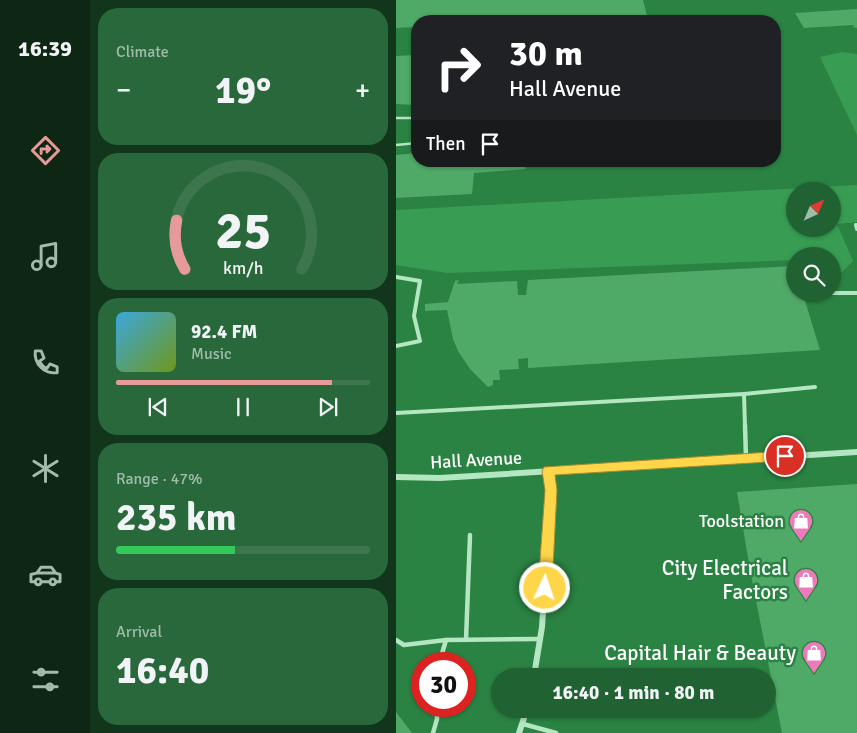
<!DOCTYPE html>
<meta charset="utf-8">
<style>
body{margin:0;font-family:Signika,sans-serif;background:#28683a;color:#f1f3f6;height:100vh;display:flex;flex-direction:column;font-size:19px;white-space:nowrap}
*{box-sizing:border-box;margin:0}
p{font-size:16px;color:#a2bcac}
.icon{flex:none;width:28px;height:28px;fill:none;stroke:currentColor;stroke-width:2;stroke-linecap:round;stroke-linejoin:round}
.map{position:relative;flex:1;overflow:hidden}
.sheet{display:flex;flex-direction:column;gap:8px;padding:8px;background:#12361c;width:306px}
.sheet>*{flex:none}
.guide{position:absolute;left:15px;top:15px;width:370px;height:152px;border-radius:20px;box-shadow:0 1px 4px #0004;background:#202124;color:#fff;overflow:hidden}
.needle{width:32px;rotate:44deg}
.buttons{position:absolute;left:390px;top:182px;display:grid;gap:10px}
.buttons a{display:grid;place-items:center;width:55px;height:55px;border-radius:50%;background:#206232;box-shadow:0 1px 4px #0004;font-size:25px}
.speed{position:absolute;left:15px;top:652px;display:flex;gap:10px;font-size:25px;font-weight:700;text-align:center}
.speed>*{display:grid;place-content:center;width:65px;height:65px;border-radius:50%;background:#206232;box-shadow:0 1px 4px #0004;line-height:1}
.speed .limit{border:8px solid #d22;background:#fff;color:#111}
.pin{position:absolute;display:grid;place-items:center;width:42px;height:42px;color:#fff;margin:-21px;border:2px solid #fff;border-radius:50%;box-shadow:0 1px 5px #0007}
.me{position:absolute;width:55px;margin:-28px;rotate:3deg;stroke-linejoin:round;filter:drop-shadow(0 0 4px #0008)}
.turn{display:flex;align-items:center;gap:18px;height:105px;padding:0 15px;font-size:22px}
.turn .icon{width:65px;height:65px;stroke-width:2.5}
.turn b{display:block;font-size:35px;line-height:42px}
.then{display:flex;align-items:center;height:48px;padding:0 15px;background:#0003;gap:10px;font-size:19px}
.big{font-size:38px;font-weight:800;line-height:1.1}
.sheet .widget{flex:1;display:flex;flex-direction:column;justify-content:center;gap:8px;min-width:0;padding:0 18px;border-radius:20px;background:#28683a}
.sheet .dial{align-items:center;gap:0}
.dial svg{height:130px;overflow:visible;fill:none;stroke:#3d764d;stroke-width:7;stroke-linecap:round;text-anchor:middle}
.dial text{fill:#f1f3f6;stroke:none}
.song{display:flex;align-items:center;gap:15px}
.cover{width:60px;height:60px;border-radius:8px;background:linear-gradient(135deg,hsl(200 70% 55%),hsl(80 70% 35%))}
.played{height:5px;border-radius:2px;background:linear-gradient(90deg,#e69b98 85%,#3d764d 85%)}
.keys{display:flex;justify-content:space-around;direction:ltr}
.heat{display:flex;justify-content:space-between;align-items:center;font-size:28px;direction:ltr}
.charge{height:8px;border-radius:4px;background:linear-gradient(90deg,#34c759 47%,#3d764d 0)}
.trip{position:absolute;left:95px;top:668px;width:285px;height:50px;border-radius:25px;background:#206232;box-shadow:0 1px 4px #0004;font-weight:800;line-height:50px;text-align:center}
main{display:flex;flex:1;min-height:0}
.dock{display:flex;flex-direction:column;width:90px;justify-content:space-around;align-items:center;background:#0d2714;color:#a2bcac}
.dock .icon{width:35px;height:35px}
.dock .active{color:#e69b98}
.dock b{font-size:22px;color:#f1f3f6}
.map>svg:first-child{display:block}
.green{fill:#389c53;fill-rule:evenodd}
.building{fill:#4fa967}
.lines{fill:none;stroke-linecap:round;stroke-linejoin:round}
.lane-far2{stroke:#b4e6c1;stroke-width:2.5}
.lane-far1{stroke:#b4e6c1;stroke-width:4}
.lane{stroke:#b4e6c1;stroke-width:4.5}
.street{stroke:#b4e6c1;stroke-width:6}
.route{fill:#ffd54a;stroke:#a68a30}
.labels{text-anchor:middle;stroke-width:5;stroke-linejoin:round;paint-order:stroke}
.street-label{font-size:18px;fill:#fff;stroke:#2a8343}
.poi-label{font-size:18px;fill:#fff;stroke:#2a8343;text-anchor:end}
.near-poi-label{font-size:21px;fill:#fff;stroke:#2a8343;text-anchor:end}
</style>
<main>
<nav class="dock">
<b>16:39</b>
<svg class="icon active" aria-label="directions" viewBox="0 0 24 24"><path d="M12 3l9 9-9 9-9-9zM9 14v-3h6M13 9l2 2-2 2"/></svg>
<svg class="icon" aria-label="music" viewBox="0 0 24 24"><path d="M9 18V5l10-2v13"/><circle cx="6" cy="18" r="3"/><circle cx="16" cy="16" r="3"/></svg>
<svg class="icon" aria-label="phone" viewBox="0 0 24 24"><path d="M5 4h4l2 5-3 2q2 4 5 5l2-3 5 2v4C11 20 4 13 5 4z"/></svg>
<svg class="icon" aria-label="climate" viewBox="0 0 24 24"><path d="M12 3v18M4 7l16 10M4 17L20 7"/></svg>
<svg class="icon" aria-label="car" viewBox="0 0 24 24"><path d="M5 17H2v-5l4-1 3-4h7l3 4 3 1v5h-3M9 17h6M6 11h13"/><circle cx="7" cy="17" r="2"/><circle cx="17" cy="17" r="2"/></svg>
<svg class="icon" aria-label="filters" viewBox="0 0 24 24"><path d="M4 7h16M4 17h16"/><circle cx="9" cy="7" r="2"/><circle cx="15" cy="17" r="2"/></svg>
</nav>
<section class="sheet">
<div class="widget"><p>Climate</p>
<div class="heat"><a>−</a><b class="big">19°</b><a>+</a></div>
</div>
<div class="widget dial"><svg viewBox="0 0 100 80">
<path d="M14 69A42 42 0 1 1 86 69"/>
<path d="M14 69A42 42 0 0 1 9 39" stroke="#e69b98"/>
<text x="50" y="56" font-size="32" font-weight="700">25</text>
<text x="50" y="72" font-size="11">km/h</text>
</svg></div>
<div class="widget">
<div class="song"><i class="cover"></i><div><b>92.4 FM</b><p>Music</p></div></div>
<div class="played"></div>
<div class="keys"><svg class="icon" aria-label="previous" viewBox="0 0 24 24"><path d="M18 5L8 12l10 7zM5 5v14"/></svg><svg class="icon" aria-label="pause" viewBox="0 0 24 24"><path d="M8 5v14M16 5v14"/></svg><svg class="icon" aria-label="next" viewBox="0 0 24 24"><path d="M6 5l10 7-10 7zM19 5v14"/></svg></div>
</div>
<div class="widget"><p>Range · 47%</p><b class="big">235 km</b><div class="charge"></div></div>
<div class="widget"><p>Arrival</p><b class="big">16:40</b></div>
</section>
<div class="map">
<svg width="461" height="733" viewBox="0 0 461 733">
<rect width="100%" height="100%" fill="#2a8343"/>
<g class="green">
<polygon points="446,52 461,54 461,135 424,57"/>
<path d="M 461,185 L 461,222 L 441,224 L 457,261 L 446,272 L 436,273 L 436,256 L 399,256 L 399,260 L 51,273 L 0,265 L 0,210 ZM 399,191 L 436,191 L 436,229 L 399,229 Z"/>
</g>
<g class="building">
<polygon points="0,0 247,0 251,16 139,21 21,21 21,27 0,28"/>
<polygon points="461,9 461,28 457,27 458,25 408,28 399,13"/>
<polygon points="21,55 21,105 0,104 0,56"/>
<polygon points="21,153 21,161 128,161 130,169 78,173 76,194 0,198 0,155"/>
<polygon points="397,266 399,272 399,294 407,294 424,350 132,368 132,358 122,359 123,369 103,370 104,380 97,380 97,385 92,387 74,369 62,351 57,339 51,310 29,311 29,304 52,302 59,281 63,280 61,284 121,281 122,295 130,295 132,280"/>
<polygon points="461,484 461,733 386,733 354,570 341,492"/>
<polygon points="0,712 16,733 0,733"/>
</g>
<g class="lines">
<g class="lane-far2">
<polyline points="0,118 21,118"/>
<polyline points="0,145 21,143"/>
</g>
<g class="lane-far1">
<polyline points="460,225 461,229"/>
<polyline points="0,277 24,281 18,316 24,341 0,346"/>
<polyline points="436,293 461,293"/>
<polyline points="348,394 419,387"/>
<polyline points="0,413 348,394 349,427"/>
</g>
<g class="lane">
<polyline points="349,425 350,459"/>
<polyline points="0,640 8,645 50,640 144,639"/>
<polyline points="70,640 74,535"/>
<polyline points="43,664 50,640"/>
<polyline points="127,724 160,733"/>
<polyline points="37,733 41,719 41,706"/>
</g>
<g class="street">
<polyline points="0,477 44,478 461,452"/>
<polyline points="138,676 146,627 155,490 152,471"/>
<polyline points="123,733 131,709"/>
</g>
</g>
<polygon class="route" points="389,451 393,453 395,456 393,460 389,461 159,475 161,490 156,588 154,592 149,594 144,592 142,588 149,490 146,471 148,467"/>
<defs>
<g id="shop-pin" transform="scale(1.25)"><path d="M0 17L-7.5 6A9.5 9.5 0 1 1 7.5 6Z" fill="#ed7bbc" stroke="#2a8343"/><path d="M-5-2.5h2.3a2.7 3.5 0 0 1 5.4 0H5L5.5 6h-11ZM-1.5-2.5h3a1.5 2.3 0 0 0-3 0Z" fill="#fff"/></g>
</defs>
<g fill-rule="evenodd">
<use href="#shop-pin" x="405" y="521"/>
<use href="#shop-pin" x="410" y="580"/>
<use href="#shop-pin" x="418" y="653"/>
</g>
<g class="labels">
<g class="street-label">
<text transform="translate(80 460) rotate(-3)" y="6">Hall Avenue</text>
</g>
<g class="poi-label">
<text x="388" y="527">Toolstation</text>
</g>
<g class="near-poi-label">
<text x="392" y="575">City Electrical<tspan x="392" dy="24">Factors</tspan></text>
<text x="400" y="660">Capital Hair &amp; Beauty</text>
</g>
</g>
</svg>
<div class="buttons">
<a><svg class="needle" viewBox="-14 -14 28 28"><path d="M0-13l5 13h-10z" fill="#e53935"/><path d="M0 13l5-13h-10z" fill="#a2bcac"/></svg></a>
<a><svg class="icon" aria-label="search" viewBox="0 0 24 24"><circle cx="10" cy="10" r="6"/><path d="M15 15l6 6"/></svg></a>
</div>
<div class="speed"><div class="limit">30</div></div>
<div class="pin" style="left:389px;top:456px;background:#d93025"><svg class="icon" aria-label="arrive" viewBox="0 0 24 24"><path d="M6 21V4h12l-3 4 3 4H6"/></svg></div>
<svg class="me" style="left:149px;top:588px" viewBox="-20 -20 40 40"><circle r="17" fill="#ffd54a" stroke="#fff" stroke-width="3"/><path d="M0-11L8 9 0 5-8 9z" fill="#fff"/></svg>
<div class="trip">16:40 · 1 min · 80 m</div>
<div class="guide">
<div class="turn"><svg class="icon" aria-label="right" viewBox="0 0 24 24"><path d="M7 20v-9h11M14 6l5 5-5 5"/></svg><div><b>30 m</b>Hall Avenue</div></div>
<div class="then">Then<svg class="icon" aria-label="arrive" viewBox="0 0 24 24"><path d="M6 21V4h12l-3 4 3 4H6"/></svg></div>
</div>
</div>
</main>
